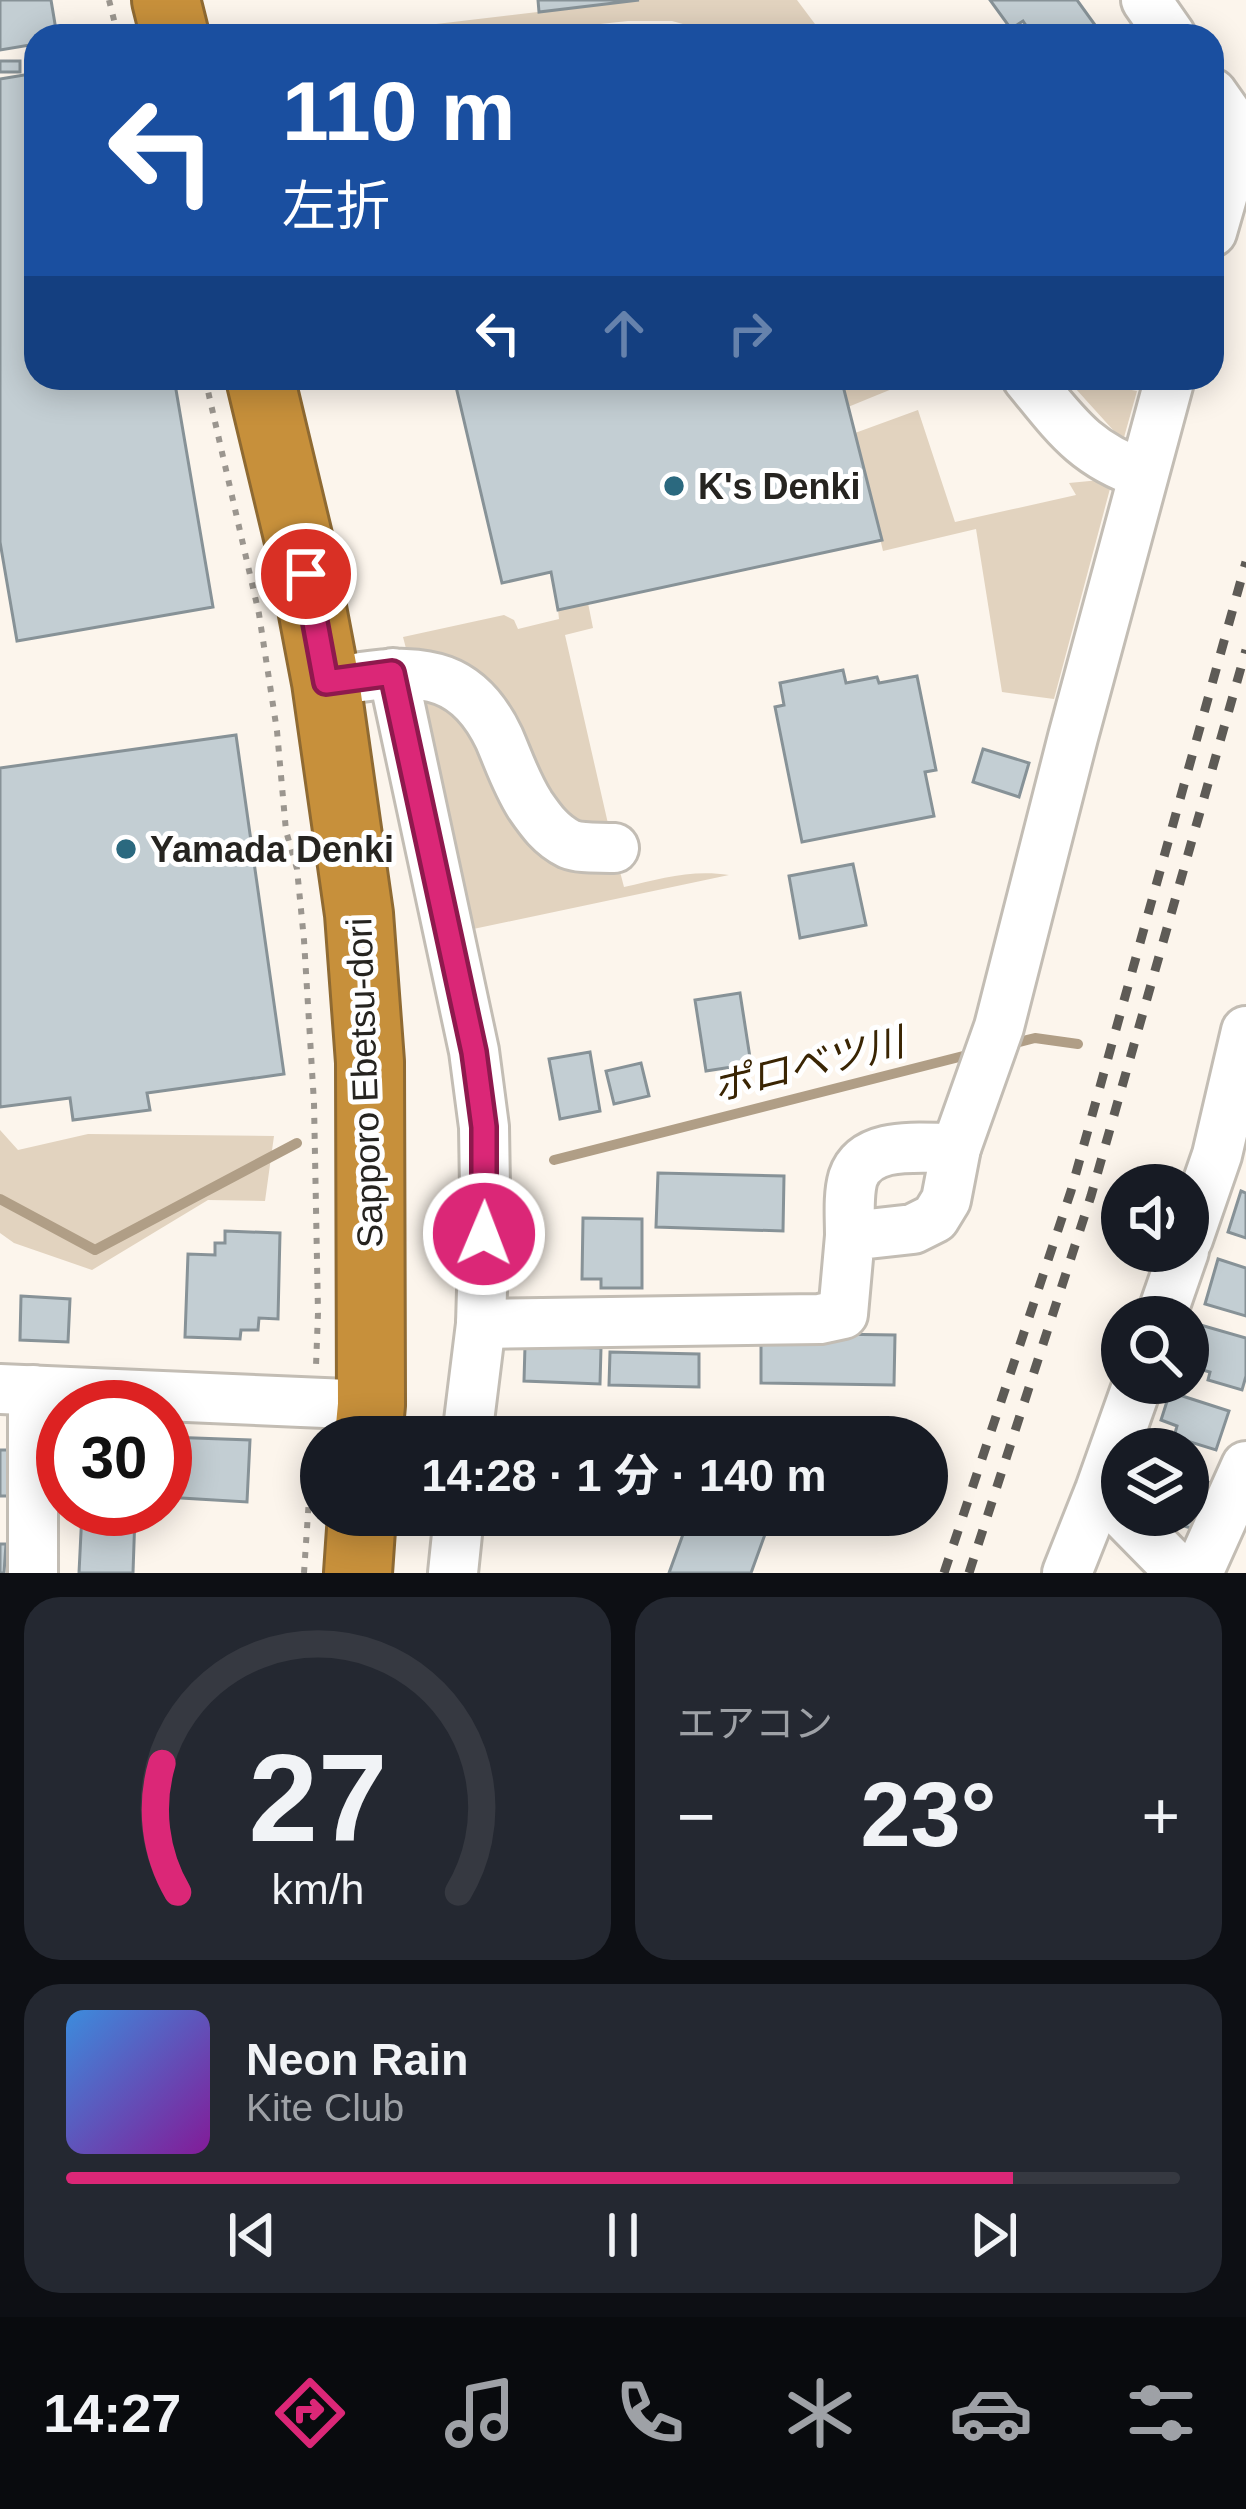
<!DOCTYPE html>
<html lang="ja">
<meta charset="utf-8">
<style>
body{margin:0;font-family:Arial,"Noto Sans JP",sans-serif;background:#242831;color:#f1f3f6;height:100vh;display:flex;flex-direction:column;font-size:45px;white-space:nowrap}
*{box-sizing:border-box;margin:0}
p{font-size:39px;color:#9ea1a6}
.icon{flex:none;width:66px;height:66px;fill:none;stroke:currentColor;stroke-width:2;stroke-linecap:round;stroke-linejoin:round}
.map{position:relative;height:1573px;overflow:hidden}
.panel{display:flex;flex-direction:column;gap:24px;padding:24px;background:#0d0f14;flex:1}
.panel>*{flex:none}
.guide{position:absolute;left:24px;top:24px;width:1200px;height:366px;border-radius:36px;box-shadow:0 6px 30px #0003;background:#1a4fa0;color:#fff;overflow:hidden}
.tools{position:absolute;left:1101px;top:1164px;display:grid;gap:24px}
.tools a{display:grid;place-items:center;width:108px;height:108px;border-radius:50%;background:#171b24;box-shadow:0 6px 30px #0003;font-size:60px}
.speed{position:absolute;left:36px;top:1380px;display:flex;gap:24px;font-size:60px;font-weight:700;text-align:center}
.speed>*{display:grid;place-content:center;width:156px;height:156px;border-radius:50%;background:#171b24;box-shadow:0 6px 30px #0003;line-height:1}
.speed .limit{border:18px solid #d22;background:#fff;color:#111}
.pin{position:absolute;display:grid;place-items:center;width:102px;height:102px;color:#fff;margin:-51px;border:6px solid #fff;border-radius:50%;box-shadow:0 3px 12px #0007}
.me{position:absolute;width:132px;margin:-66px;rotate:1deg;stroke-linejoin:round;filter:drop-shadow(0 0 9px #0008)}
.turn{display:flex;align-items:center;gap:42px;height:252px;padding:0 60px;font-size:54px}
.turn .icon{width:156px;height:156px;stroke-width:2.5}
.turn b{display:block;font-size:84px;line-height:102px}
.lanes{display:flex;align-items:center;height:114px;padding:0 60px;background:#0003;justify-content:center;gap:60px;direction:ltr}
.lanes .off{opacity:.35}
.big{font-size:90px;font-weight:700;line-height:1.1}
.panel .card{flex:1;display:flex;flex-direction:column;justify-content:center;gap:18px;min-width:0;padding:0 42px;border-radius:36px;background:#242831}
.panel .dial{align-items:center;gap:0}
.dial svg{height:312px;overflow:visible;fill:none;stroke:#363941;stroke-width:7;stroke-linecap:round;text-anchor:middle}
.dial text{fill:#f1f3f6;stroke:none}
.song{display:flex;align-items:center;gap:36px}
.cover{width:144px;height:144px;border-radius:18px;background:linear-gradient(135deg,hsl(210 70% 55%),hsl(290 70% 35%))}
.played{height:12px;border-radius:6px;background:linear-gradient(90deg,#db2777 85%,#363941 85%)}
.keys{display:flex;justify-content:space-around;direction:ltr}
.heat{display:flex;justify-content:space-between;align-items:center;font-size:66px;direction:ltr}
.panel .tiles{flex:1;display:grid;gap:24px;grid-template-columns:1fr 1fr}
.card:last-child{grid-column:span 2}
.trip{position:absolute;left:300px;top:1416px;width:648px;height:120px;border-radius:60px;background:#171b24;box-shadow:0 6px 30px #0003;font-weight:700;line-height:120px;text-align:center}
.dock{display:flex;height:192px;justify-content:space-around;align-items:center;background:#090b0e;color:#9ea1a6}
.dock .icon{width:84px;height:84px}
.dock .on{color:#db2777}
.dock b{font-size:54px;color:#f1f3f6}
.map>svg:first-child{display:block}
.green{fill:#e2d3bf}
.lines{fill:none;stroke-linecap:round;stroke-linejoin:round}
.stream{stroke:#b09e86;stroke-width:10}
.building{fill:#c3ced3;stroke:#879297;stroke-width:3}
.minor-casing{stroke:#c3bdb4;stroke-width:54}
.highway-casing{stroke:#8f6a32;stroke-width:72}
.path{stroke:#9b968f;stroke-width:6;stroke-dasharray:6 9;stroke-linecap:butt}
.minor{stroke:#fff;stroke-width:48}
.highway{stroke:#c7903b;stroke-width:66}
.rail{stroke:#5e5b56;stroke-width:9;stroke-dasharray:15 15;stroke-linecap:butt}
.route-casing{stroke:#8e194d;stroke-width:30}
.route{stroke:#db2777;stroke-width:21}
.poi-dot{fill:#2b697f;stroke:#fff;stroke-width:4.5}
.labels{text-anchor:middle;stroke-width:10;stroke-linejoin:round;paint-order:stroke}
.poi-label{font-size:36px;font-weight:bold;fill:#262420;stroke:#fff;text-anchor:start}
.street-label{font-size:36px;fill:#262420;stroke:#fff}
.water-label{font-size:39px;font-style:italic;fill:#3a2503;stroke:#fff}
</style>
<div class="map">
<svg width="1246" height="1573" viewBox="0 0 1246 1573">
<rect width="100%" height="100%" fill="#fcf5ec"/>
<g class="green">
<polygon points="639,0 797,0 824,36 726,36 672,21 628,21 582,26 535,36 335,36"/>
<polygon points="841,378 908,378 909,382 848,407"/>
<polygon points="1066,378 1107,378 1121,388 1137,391 1123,441"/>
<polygon points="918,410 955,522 1076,495 1069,483 1100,480 1111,485 1054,699 1002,692 976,529 883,551 855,433"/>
<polygon points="588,603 593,628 565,635 609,828 572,820 409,660 403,637 504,615 514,620 518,629 559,619 558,610"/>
<path d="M 427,702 L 450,704 L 495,755 L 618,864 L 624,887 C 659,879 692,869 729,875 L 459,932 L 412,706 Z"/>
<polygon points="0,1130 18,1150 88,1134 274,1136 265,1201 208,1200 92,1270 14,1243 0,1233"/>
</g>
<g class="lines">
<g class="stream">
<polyline points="1011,1044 1035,1038 1078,1044"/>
<polyline points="554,1160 975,1053"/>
<polyline points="0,1199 95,1250 297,1143"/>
</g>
</g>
<g class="building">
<polygon points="0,0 51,0 57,36 36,36 36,44 0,50"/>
<polygon points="538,0 639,0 539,12"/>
<polygon points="990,0 1077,0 1103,36 1033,36 1023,21 1011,29"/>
<rect x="0" y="61" width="20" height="11"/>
<polygon points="36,73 36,378 174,378 213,607 17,641 0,542 0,79"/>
<polygon points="454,378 841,378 882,540 558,610 551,572 502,583"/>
<polygon points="843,670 846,683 877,677 879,683 917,676 936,770 925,772 934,816 802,842 775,707 784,705 780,683"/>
<polygon points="236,735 284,1074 147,1093 150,1110 73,1120 70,1098 0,1107 0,768"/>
<polygon points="983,749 1029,763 1019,797 973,782"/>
<polygon points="853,864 866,925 800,938 789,876"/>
<polygon points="740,993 751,1064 706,1071 695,1000"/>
<polygon points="590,1052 600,1111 560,1119 549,1059"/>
<polygon points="641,1063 649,1096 614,1104 606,1071"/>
<polygon points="658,1173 784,1176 783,1231 656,1227"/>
<polygon points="1241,1191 1246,1193 1246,1238 1228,1232"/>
<polygon points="583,1218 642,1219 642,1288 601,1288 601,1279 582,1279"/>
<polygon points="225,1231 280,1233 278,1319 259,1318 258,1330 241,1330 240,1339 185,1337 188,1254 215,1255 215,1243 225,1243"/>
<polygon points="1218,1259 1246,1268 1246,1316 1205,1304"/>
<polygon points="21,1296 70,1299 68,1342 20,1340"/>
<polygon points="1197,1324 1246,1338 1246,1376 1242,1390 1208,1380 1210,1372 1188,1366 1188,1355"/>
<polygon points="761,1333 895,1335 894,1385 761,1383"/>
<polygon points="525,1346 601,1348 600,1384 524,1381"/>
<polygon points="610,1352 699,1354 699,1387 609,1385"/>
<polygon points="1170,1392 1229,1411 1216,1450 1174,1437 1177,1426 1161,1420"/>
<polygon points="167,1437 250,1440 247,1502 165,1497"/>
<polygon points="0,1450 10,1450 9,1496 0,1496"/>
<polygon points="1188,1476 1211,1483 1197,1530 1154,1517 1188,1515"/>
<polygon points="82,1512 135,1514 133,1573 79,1573"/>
<polygon points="690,1515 772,1515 751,1573 669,1573"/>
<polygon points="0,1544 6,1544 4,1573 0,1573"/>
</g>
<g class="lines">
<g class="minor-casing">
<g id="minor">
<polyline points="1146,0 1171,36"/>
<polyline points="1212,93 1234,124 1238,142 1212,232"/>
<path d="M 1027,378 C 1065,424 1084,454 1143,474"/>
<polyline points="393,673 474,1051 484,1127 485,1189 481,1324 467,1437"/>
<path d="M 361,677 C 426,668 469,675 499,738 C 509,761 516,783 530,805 C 541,821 551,835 569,844 C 581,849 600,847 614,848"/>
<path d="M 850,1236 C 850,1218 848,1195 853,1178 C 866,1139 923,1149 956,1148"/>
<polyline points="1188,1239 1217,1155 1246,1031"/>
<polyline points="1161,1317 1184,1251"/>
<polyline points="481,1324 820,1319 843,1314 850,1236 913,1229 935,1218 946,1200 956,1148 999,1027 1073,737 1170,378"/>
<polyline points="0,1389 371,1405"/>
<polyline points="33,1390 33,1573"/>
<polyline points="1124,1515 1181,1573"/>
<polyline points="453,1573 459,1515"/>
<polyline points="1067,1573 1100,1490 1138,1383"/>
<polyline points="1198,1573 1246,1466"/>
</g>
</g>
<g class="highway-casing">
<g id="highway">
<polyline points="166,0 175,36"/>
<polyline points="260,378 300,545 326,682 359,914 370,1062 371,1405 368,1437"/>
<polyline points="358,1573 362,1515"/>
</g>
</g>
<g class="path">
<polyline points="109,0 118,36"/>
<polyline points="205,378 259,614 277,731 286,831 297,869 304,940 314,1103 318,1313 316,1366"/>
<polyline points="304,1573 313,1439"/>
</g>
<use href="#minor" class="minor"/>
<use href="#highway" class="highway"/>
<g class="rail">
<polyline points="944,1573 1071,1191 1246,562"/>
<polyline points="969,1573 1091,1196 1246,650"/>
</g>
</g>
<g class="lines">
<g class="route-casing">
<polyline id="route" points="306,574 326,682 392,673 474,1052 484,1127 484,1234"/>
</g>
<use href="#route" class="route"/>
</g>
<g class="poi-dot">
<circle cx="674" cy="486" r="12"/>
<circle cx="126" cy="849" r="12"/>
</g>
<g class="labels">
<g class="poi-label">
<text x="698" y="499">K's Denki</text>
<text x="150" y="862">Yamada Denki</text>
</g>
<g class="street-label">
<text transform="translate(364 1083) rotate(-92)" y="13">Sapporo Ebetsu-dori</text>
</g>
<g class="water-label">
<text transform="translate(808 1064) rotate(-14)" y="14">ポロベツ川</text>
</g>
</g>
</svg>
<div class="tools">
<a><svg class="icon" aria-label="sound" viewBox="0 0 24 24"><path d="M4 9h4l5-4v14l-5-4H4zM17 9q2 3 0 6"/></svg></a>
<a><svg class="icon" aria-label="search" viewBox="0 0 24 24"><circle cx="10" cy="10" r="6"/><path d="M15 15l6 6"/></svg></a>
<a><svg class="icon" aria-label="layers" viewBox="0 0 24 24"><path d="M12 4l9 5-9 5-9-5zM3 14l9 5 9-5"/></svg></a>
</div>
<div class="speed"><div class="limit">30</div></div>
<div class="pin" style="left:306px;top:574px;background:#d93025"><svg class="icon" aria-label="arrive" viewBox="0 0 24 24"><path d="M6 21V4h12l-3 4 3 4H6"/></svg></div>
<svg class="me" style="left:484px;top:1234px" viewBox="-20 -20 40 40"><circle r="17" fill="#db2777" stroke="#fff" stroke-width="3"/><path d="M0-11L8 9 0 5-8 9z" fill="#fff"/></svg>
<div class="trip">14:28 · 1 分 · 140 m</div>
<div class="guide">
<div class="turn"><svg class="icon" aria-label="left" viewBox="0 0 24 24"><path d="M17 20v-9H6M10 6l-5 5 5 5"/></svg><div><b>110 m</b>左折</div></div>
<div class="lanes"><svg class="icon" aria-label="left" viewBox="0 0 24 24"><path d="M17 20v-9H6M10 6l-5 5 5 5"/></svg><svg class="icon off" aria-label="ahead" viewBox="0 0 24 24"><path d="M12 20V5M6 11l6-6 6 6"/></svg><svg class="icon off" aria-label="right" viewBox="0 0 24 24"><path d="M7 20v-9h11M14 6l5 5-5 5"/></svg></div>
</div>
</div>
<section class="panel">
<div class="tiles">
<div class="card dial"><svg viewBox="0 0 100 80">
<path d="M14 69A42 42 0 1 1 86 69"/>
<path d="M14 69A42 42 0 0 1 10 36" stroke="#db2777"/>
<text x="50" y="56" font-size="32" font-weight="700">27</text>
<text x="50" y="72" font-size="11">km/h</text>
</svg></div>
<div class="card"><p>エアコン</p>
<div class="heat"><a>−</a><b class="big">23°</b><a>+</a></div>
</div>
<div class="card">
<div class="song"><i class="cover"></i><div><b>Neon Rain</b><p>Kite Club</p></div></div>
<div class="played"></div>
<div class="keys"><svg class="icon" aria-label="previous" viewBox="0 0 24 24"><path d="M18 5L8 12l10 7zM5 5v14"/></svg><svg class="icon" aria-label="pause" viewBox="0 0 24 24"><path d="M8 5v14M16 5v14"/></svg><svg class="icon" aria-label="next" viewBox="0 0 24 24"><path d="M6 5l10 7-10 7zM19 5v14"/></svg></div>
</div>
</div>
</section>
<nav class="dock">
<b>14:27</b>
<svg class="icon on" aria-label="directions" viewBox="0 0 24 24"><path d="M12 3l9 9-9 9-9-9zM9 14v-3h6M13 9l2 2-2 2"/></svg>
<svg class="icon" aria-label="music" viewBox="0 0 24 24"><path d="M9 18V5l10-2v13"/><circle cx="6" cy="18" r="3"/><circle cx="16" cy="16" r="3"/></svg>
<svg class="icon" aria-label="phone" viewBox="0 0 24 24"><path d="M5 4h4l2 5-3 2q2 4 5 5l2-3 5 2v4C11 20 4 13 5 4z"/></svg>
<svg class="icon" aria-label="climate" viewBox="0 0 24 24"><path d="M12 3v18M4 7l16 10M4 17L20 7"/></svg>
<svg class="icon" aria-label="car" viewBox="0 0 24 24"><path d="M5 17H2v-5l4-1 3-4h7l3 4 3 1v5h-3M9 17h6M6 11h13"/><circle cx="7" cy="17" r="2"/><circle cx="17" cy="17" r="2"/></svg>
<svg class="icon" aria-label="filters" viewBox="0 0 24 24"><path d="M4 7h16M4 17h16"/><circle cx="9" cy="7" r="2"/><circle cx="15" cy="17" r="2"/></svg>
</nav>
